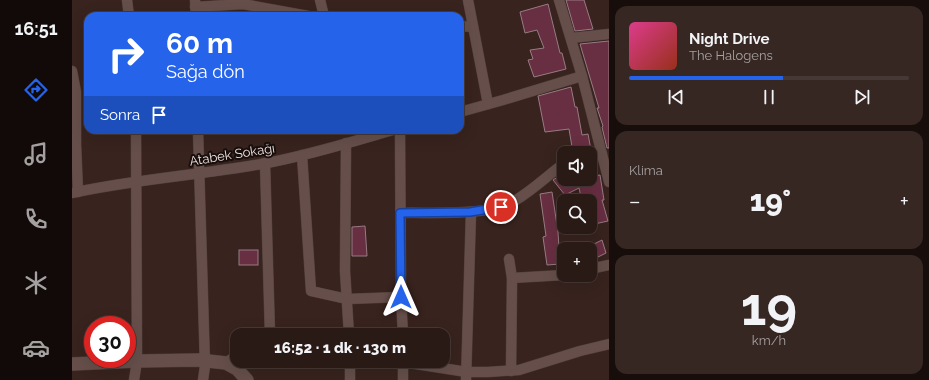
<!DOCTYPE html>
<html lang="tr">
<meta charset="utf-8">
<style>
body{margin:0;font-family:Raleway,sans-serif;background:#362723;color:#f1f3f6;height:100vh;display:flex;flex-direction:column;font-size:15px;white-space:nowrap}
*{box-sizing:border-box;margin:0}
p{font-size:13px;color:#a5a1a1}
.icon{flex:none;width:22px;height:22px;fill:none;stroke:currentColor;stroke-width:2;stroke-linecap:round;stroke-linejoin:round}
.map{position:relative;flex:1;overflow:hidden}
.panel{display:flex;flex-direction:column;gap:6px;padding:6px;background:#170e0c;width:320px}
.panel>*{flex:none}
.guide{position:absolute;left:12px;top:12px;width:380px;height:122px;border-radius:12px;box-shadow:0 4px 16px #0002,0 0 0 1px #463835;background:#2563eb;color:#fff;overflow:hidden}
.fabs{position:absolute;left:485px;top:146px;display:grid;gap:8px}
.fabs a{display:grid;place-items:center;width:40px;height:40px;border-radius:8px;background:#2a1a16;box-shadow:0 4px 16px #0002,0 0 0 1px #463835;font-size:20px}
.speed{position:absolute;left:12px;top:316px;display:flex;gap:8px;font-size:20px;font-weight:700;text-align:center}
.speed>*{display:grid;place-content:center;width:52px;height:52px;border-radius:50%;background:#2a1a16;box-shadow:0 4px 16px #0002,0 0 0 1px #463835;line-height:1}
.speed .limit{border:6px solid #d22;background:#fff;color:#111}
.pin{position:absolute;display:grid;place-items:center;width:34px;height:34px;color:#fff;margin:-17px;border:2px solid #fff;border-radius:50%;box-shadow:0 1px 4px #0007}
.me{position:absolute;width:44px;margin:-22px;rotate:0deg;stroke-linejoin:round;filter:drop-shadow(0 0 3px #0008)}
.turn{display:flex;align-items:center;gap:14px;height:84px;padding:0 16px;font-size:18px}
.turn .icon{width:52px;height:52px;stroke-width:2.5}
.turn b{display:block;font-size:28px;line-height:34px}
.then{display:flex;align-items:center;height:38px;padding:0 16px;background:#0003;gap:8px;font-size:15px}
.big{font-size:30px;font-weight:800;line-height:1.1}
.panel .tile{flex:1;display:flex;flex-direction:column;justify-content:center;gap:6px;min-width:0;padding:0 14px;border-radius:12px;background:#362723}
.panel .dial{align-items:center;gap:0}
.dial b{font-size:52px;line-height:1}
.song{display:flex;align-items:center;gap:12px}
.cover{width:48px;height:48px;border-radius:6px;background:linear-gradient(135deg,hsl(330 70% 55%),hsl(10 70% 35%))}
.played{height:4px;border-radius:2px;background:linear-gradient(90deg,#2563eb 55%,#463835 55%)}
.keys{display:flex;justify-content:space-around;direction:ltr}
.heat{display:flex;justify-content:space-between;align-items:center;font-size:22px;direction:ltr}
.trip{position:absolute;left:158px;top:328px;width:220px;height:40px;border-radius:12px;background:#2a1a16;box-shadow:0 4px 16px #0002,0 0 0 1px #463835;font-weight:800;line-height:40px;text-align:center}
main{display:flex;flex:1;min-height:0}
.menu{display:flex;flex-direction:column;width:72px;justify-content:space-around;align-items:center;background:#110a09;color:#a5a1a1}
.menu .icon{width:28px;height:28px}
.menu .current{color:#2563eb}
.menu b{font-size:18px;color:#f1f3f6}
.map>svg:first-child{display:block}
.building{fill:#682e42;stroke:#967c83}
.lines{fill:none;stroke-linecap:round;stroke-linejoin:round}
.minor-casing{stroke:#513f3c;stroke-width:11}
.tertiary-casing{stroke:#513f3c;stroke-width:14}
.minor{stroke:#664f4a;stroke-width:10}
.tertiary{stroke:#664f4a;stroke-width:13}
.route-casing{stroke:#184099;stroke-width:10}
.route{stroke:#2563eb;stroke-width:7}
.labels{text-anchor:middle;stroke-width:4;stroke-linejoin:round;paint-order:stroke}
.street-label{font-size:13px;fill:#f3e4e1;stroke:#180f0d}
</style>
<main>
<nav class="menu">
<b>16:51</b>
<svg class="icon current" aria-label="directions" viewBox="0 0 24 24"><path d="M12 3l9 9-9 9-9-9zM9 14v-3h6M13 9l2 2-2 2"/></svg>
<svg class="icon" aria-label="music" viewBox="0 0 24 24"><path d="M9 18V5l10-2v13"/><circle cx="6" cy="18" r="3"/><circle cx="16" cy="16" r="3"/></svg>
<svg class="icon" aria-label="phone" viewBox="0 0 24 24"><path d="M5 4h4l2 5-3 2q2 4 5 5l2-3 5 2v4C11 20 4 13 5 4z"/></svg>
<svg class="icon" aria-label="climate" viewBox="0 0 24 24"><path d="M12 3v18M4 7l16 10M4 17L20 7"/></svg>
<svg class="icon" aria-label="car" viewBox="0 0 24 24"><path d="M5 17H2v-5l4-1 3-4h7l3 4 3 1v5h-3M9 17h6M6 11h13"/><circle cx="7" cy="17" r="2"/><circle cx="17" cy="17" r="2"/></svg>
</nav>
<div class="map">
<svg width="537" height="380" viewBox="0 0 537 380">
<rect width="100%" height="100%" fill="#38231e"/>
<g class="building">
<polygon points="494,0 512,0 521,29 503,31"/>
<polygon points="476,4 488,53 490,53 494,69 462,77 456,60 461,59 458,50 472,48 465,30 453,33 448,12"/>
<polygon points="537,41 537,148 535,148 530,127 531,126 525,108 527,108 508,44"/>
<polygon points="499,87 503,107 505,107 510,135 516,134 519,150 514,152 501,153 497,129 473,132 466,96"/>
<polygon points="492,173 492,179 495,179 495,183 510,179 518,179 518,177 528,175 532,200 530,200 536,221 518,225 518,201 510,201 507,188 493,195 481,180"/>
<polygon points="480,192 486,232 488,264 475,265 471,237 474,236 468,194"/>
<polygon points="293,226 295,256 280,256 280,227"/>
<polygon points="530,240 534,253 518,261 518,246"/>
<rect x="167" y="250" width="19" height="15"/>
</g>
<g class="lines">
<g class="minor-casing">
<g id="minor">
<polyline points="55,0 57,16"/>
<polyline points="123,0 124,16"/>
<polyline points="248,0 252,16"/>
<polyline points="396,0 416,104"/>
<polyline points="487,0 510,76 537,182"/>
<polyline points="123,7 171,4 236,16"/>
<polyline points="388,26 401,27"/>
<polyline points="499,38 537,34"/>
<polyline points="0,71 4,92 4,144 6,192"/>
<polyline points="388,112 431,100 510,76"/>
<polyline points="126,130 133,366 131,380"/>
<polyline points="328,130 329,297 331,335"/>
<polyline points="274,143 273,271 277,335"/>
<polyline points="230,155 239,291 275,299 329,297"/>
<polyline points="518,157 530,154"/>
<polyline points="193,163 198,335"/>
<path d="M 0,193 C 64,179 130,175 195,163 C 238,155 279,142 321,130"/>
<path d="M 329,213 C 359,212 419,217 444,200 C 459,191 472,179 486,168 L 492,165"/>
<polyline points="437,259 440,278 439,371"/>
<polyline points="518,269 537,265"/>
<polyline points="440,278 492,275"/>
<polyline points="278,361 278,380"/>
<polyline points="331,361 331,380"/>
<polyline points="331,362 395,372 416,372 447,370 508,351 537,344"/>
<polyline points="154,363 165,355"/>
<polyline points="62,380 65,361 64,130"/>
<polyline points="394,380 399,212"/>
</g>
</g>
<g class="tertiary-casing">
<polyline id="tertiary" points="0,364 65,361 127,360 154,363 165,369 175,380"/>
</g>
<use href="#minor" class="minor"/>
<use href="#tertiary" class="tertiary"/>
</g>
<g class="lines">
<g class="route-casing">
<polyline id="route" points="329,297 328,213 398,212 429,207"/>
</g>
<use href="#route" class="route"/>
</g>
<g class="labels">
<g class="street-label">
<text transform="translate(160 154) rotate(-9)" y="5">Atabek Sokağı</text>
</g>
</g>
</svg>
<div class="fabs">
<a><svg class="icon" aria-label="sound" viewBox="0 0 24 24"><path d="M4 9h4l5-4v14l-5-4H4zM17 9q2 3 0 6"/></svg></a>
<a><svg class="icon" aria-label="search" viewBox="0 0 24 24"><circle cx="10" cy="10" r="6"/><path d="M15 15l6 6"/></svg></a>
<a>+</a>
</div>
<div class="speed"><div class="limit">30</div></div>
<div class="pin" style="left:429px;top:207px;background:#d93025"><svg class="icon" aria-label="arrive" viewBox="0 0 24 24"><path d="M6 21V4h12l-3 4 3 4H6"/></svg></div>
<svg class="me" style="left:329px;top:297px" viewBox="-20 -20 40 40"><path d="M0-17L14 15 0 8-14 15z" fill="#2563eb" stroke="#fff" stroke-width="4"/></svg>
<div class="trip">16:52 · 1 dk · 130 m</div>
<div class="guide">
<div class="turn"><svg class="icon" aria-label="right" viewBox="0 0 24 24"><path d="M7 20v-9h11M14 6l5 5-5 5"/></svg><div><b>60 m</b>Sağa dön</div></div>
<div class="then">Sonra<svg class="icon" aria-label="arrive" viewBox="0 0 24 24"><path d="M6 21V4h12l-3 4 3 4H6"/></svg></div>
</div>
</div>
<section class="panel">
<div class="tile">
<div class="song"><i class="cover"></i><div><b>Night Drive</b><p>The Halogens</p></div></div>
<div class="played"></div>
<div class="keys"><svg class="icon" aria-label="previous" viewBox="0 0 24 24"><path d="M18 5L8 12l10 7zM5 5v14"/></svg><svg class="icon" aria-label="pause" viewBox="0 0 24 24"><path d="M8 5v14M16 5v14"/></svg><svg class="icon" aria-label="next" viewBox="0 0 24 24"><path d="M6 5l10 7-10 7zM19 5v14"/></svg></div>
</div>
<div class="tile"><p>Klima</p>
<div class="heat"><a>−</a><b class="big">19°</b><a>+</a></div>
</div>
<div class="tile dial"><b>19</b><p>km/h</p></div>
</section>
</main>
